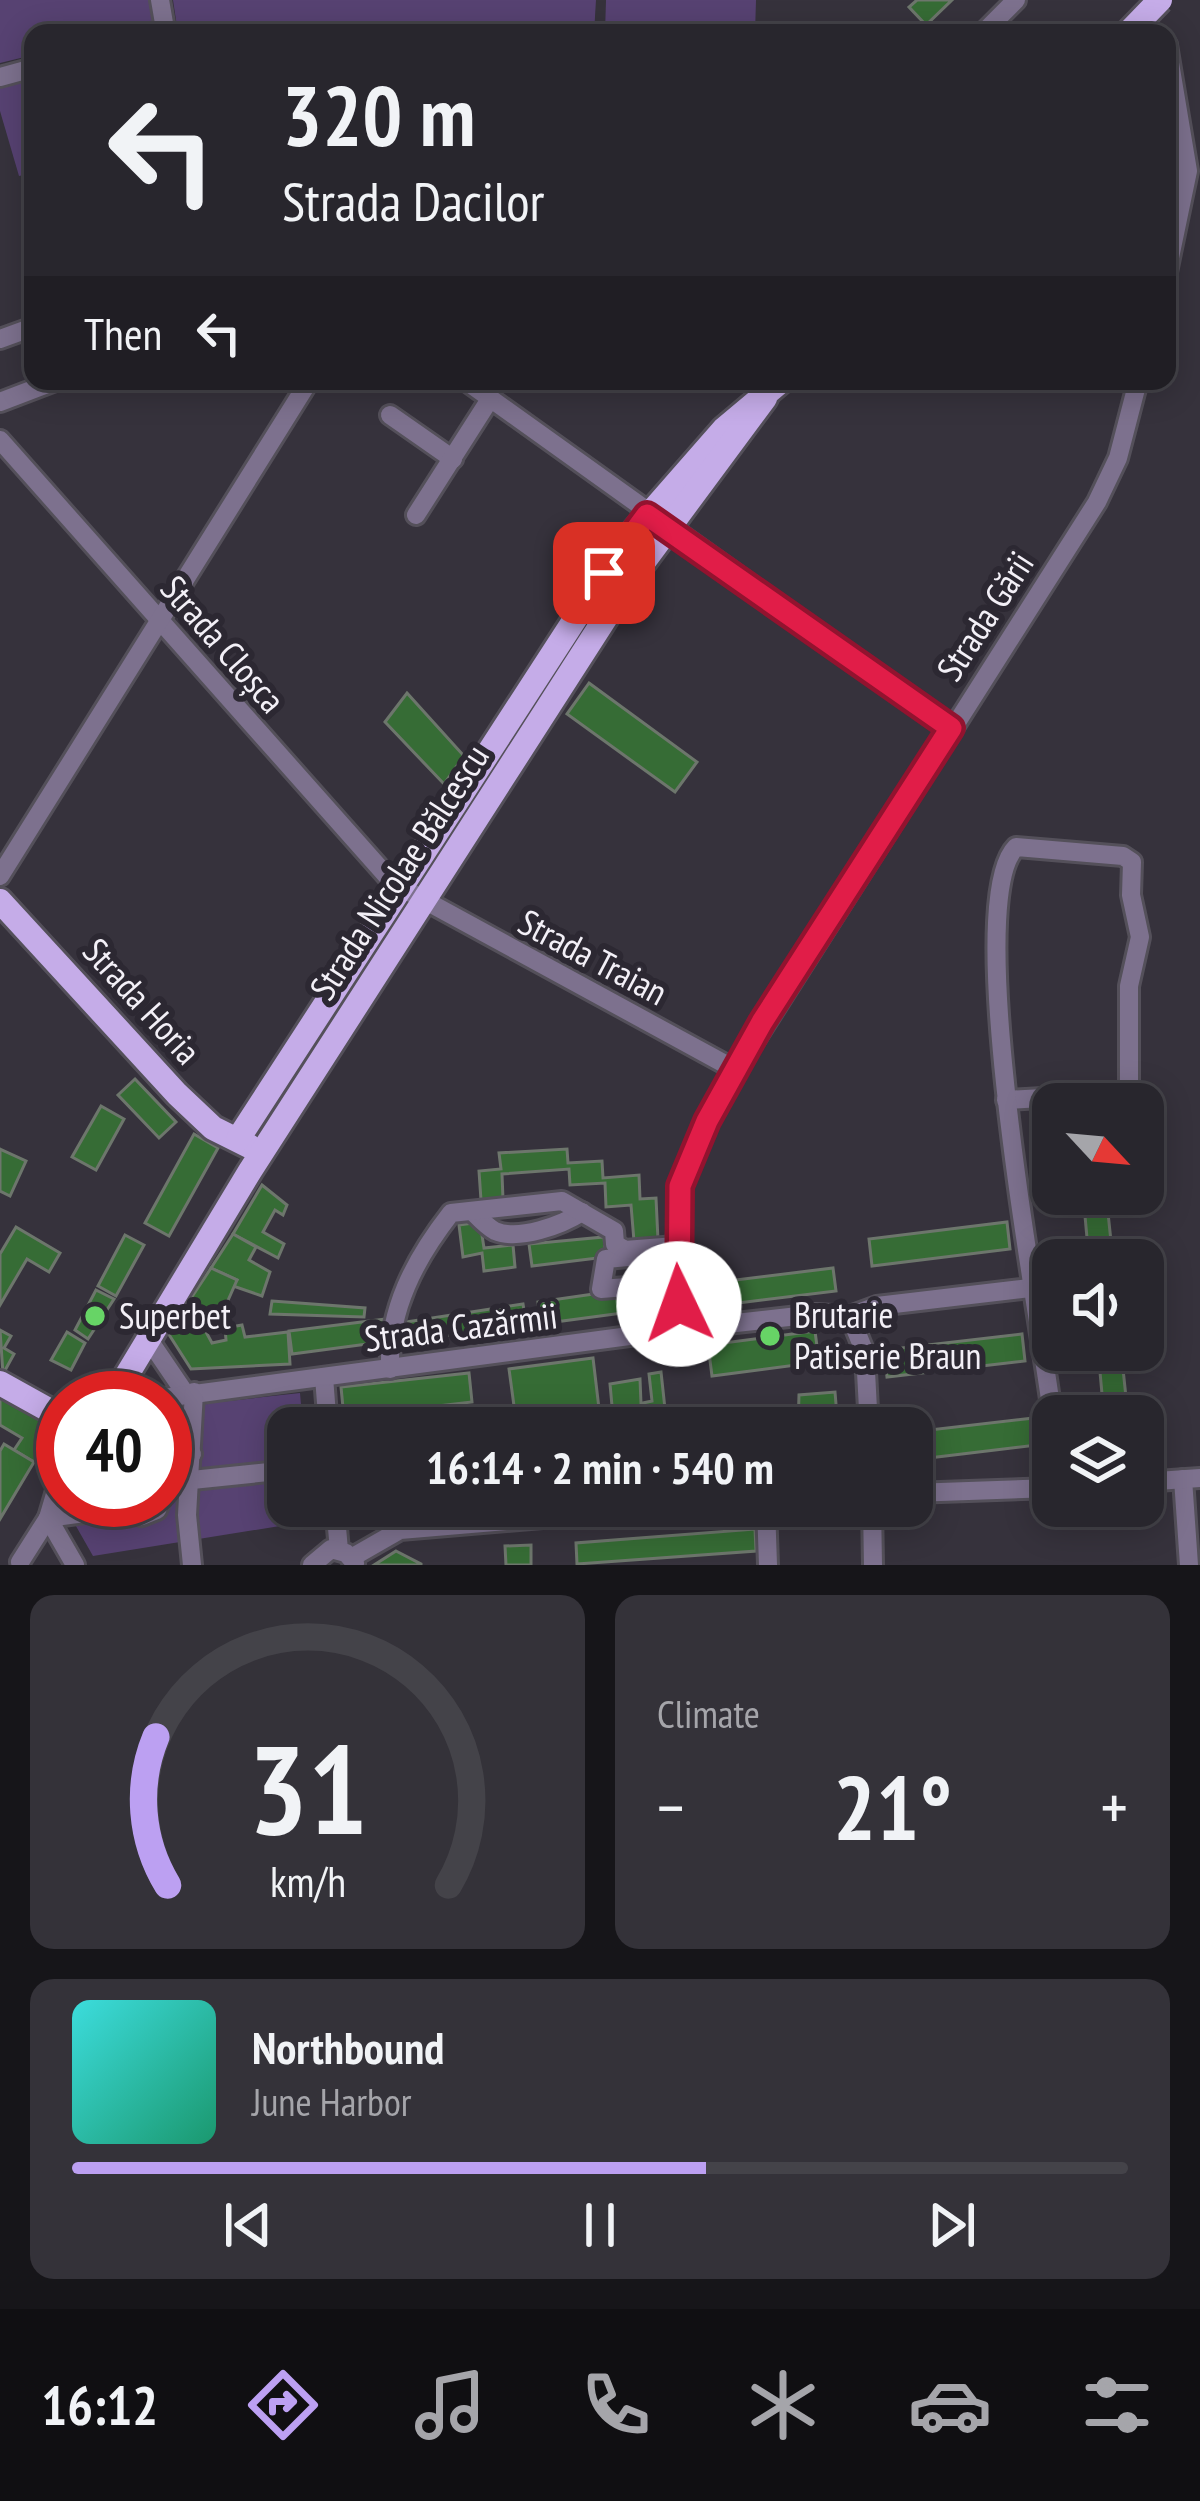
<!DOCTYPE html>
<meta charset="utf-8">
<style>
body{margin:0;font-family:"PT Sans Narrow",sans-serif;background:#343239;color:#f1f3f6;height:100vh;display:flex;flex-direction:column;font-size:45px;white-space:nowrap}
*{box-sizing:border-box;margin:0}
p{font-size:39px;color:#a5a5aa}
.icon{flex:none;width:66px;height:66px;fill:none;stroke:currentColor;stroke-width:2;stroke-linecap:round;stroke-linejoin:round}
.map{position:relative;height:1565px;overflow:hidden}
.side{display:flex;flex-direction:column;gap:30px;padding:30px;background:#161519;flex:1}
.side>*{flex:none}
.top-card{position:absolute;left:24px;top:24px;width:1152px;height:366px;border-radius:24px;box-shadow:0 6px 30px #0003,0 0 0 3px #444349;background:#28262d;color:#f1f3f6;overflow:hidden}
.needle{width:78px;rotate:116deg}
.buttons{position:absolute;left:1032px;top:1083px;display:grid;gap:24px}
.buttons a{display:grid;place-items:center;width:132px;height:132px;border-radius:24px;background:#28262d;box-shadow:0 6px 30px #0003,0 0 0 3px #444349;font-size:60px}
.speed{position:absolute;left:36px;top:1371px;display:flex;gap:24px;font-size:60px;font-weight:700;text-align:center}
.speed>*{display:grid;place-content:center;width:156px;height:156px;border-radius:50%;background:#28262d;box-shadow:0 6px 30px #0003,0 0 0 3px #444349;line-height:1}
.speed .limit{border:18px solid #d22;background:#fff;color:#111}
.pin{position:absolute;display:grid;place-items:center;width:102px;height:102px;color:#fff;margin:-51px;border-radius:24px;box-shadow:0 6px 18px #0006}
.me{position:absolute;width:132px;margin:-66px;rotate:357deg;stroke-linejoin:round;filter:drop-shadow(0 0 9px #0008)}
.turn{display:flex;align-items:center;gap:42px;height:252px;padding:0 60px;font-size:54px}
.turn .icon{width:156px;height:156px;stroke-width:2.5}
.turn b{display:block;font-size:84px;line-height:102px}
.then{display:flex;align-items:center;height:114px;padding:0 60px;background:#0003;gap:24px;font-size:45px}
.big{font-size:90px;font-weight:700;line-height:1.1}
.side .card{flex:1;display:flex;flex-direction:column;justify-content:center;gap:18px;min-width:0;padding:0 42px;border-radius:24px;background:#343239}
.side .dial{align-items:center;gap:0}
.dial svg{height:312px;overflow:visible;fill:none;stroke:#444349;stroke-width:7;stroke-linecap:round;text-anchor:middle}
.dial text{fill:#f1f3f6;stroke:none}
.song{display:flex;align-items:center;gap:36px}
.cover{width:144px;height:144px;border-radius:18px;background:linear-gradient(135deg,hsl(180 70% 55%),hsl(160 70% 35%))}
.played{height:12px;border-radius:6px;background:linear-gradient(90deg,#bca0f2 60%,#444349 60%)}
.keys{display:flex;justify-content:space-around;direction:ltr}
.heat{display:flex;justify-content:space-between;align-items:center;font-size:66px;direction:ltr}
.side .tiles{flex:1;display:grid;gap:30px;grid-template-columns:1fr 1fr}
.card:last-child{grid-column:span 2}
.trip{position:absolute;left:267px;top:1407px;width:666px;height:120px;border-radius:24px;background:#28262d;box-shadow:0 6px 30px #0003,0 0 0 3px #444349;font-weight:700;line-height:120px;text-align:center}
.menu{display:flex;height:192px;justify-content:space-around;align-items:center;background:#100f12;color:#a5a5aa}
.menu .icon{width:84px;height:84px}
.menu .current{color:#bca0f2}
.menu b{font-size:54px;color:#f1f3f6}
.map>svg:first-child{display:block}
.green{fill:#574272}
.building{fill:#366c35;stroke:#6d766c;stroke-width:3}
.lines{fill:none;stroke-linecap:round;stroke-linejoin:round}
.minor-casing{stroke:#54505a;stroke-width:24}
.major-casing{stroke:#54505a;stroke-width:30}
.minor{stroke:#7d718e;stroke-width:18}
.major{stroke:#c5ace8;stroke-width:24}
.major-bridge-casing{stroke:#54505a;stroke-width:30;stroke-linecap:butt}
.major-bridge{stroke:#c5ace8;stroke-width:24}
.route-casing{stroke:#92132f;stroke-width:30}
.route{stroke:#e11d48;stroke-width:21}
.poi-dot{fill:#67d466;stroke:#2c2832;stroke-width:4.5}
.labels{text-anchor:middle;stroke-width:12;stroke-linejoin:round;paint-order:stroke}
.street-label{font-size:36px;fill:#f3f0f7;stroke:#2c2832}
.poi-label{font-size:36px;fill:#f3f0f7;stroke:#2c2832;text-anchor:start}
</style>
<div class="map">
<svg width="1200" height="1565" viewBox="0 0 1200 1565">
<rect width="100%" height="100%" fill="#36323c"/>
<g class="green">
<polygon points="0,0 155,0 159,26 129,33 33,33 33,55 0,63"/>
<polygon points="173,0 596,0 594,33 178,33"/>
<polygon points="606,0 756,0 755,33 605,33"/>
<polygon points="33,75 33,173 19,176 0,111 0,85"/>
<polygon points="300,1393 303,1428 288,1428 288,1506 310,1506 311,1521 93,1556 64,1505 67,1500 165,1500 165,1408"/>
<polygon points="470,1409 472,1428 384,1428 383,1421"/>
</g>
<g class="building">
<polygon points="917,0 952,0 926,25 909,7"/>
<polygon points="589,683 697,762 675,792 567,714"/>
<polygon points="407,693 464,756 444,784 385,722"/>
<polygon points="135,1079 176,1122 159,1138 118,1095"/>
<polygon points="101,1106 124,1119 96,1170 72,1157"/>
<polygon points="194,1134 218,1148 169,1236 145,1223"/>
<polygon points="0,1149 26,1161 10,1196 0,1191"/>
<polygon points="567,1149 568,1163 602,1161 603,1178 639,1175 640,1199 656,1198 658,1240 634,1241 631,1205 606,1207 605,1183 570,1185 569,1169 502,1174 503,1199 481,1200 479,1171 501,1169 499,1153"/>
<polygon points="262,1185 287,1205 283,1215 275,1210 263,1232 284,1244 278,1258 233,1234"/>
<polygon points="1083,1194 1106,1194 1113,1260 1089,1260"/>
<polygon points="480,1222 484,1248 513,1245 515,1267 484,1271 482,1253 463,1257 459,1225"/>
<polygon points="1007,1222 1010,1249 872,1266 869,1239"/>
<polygon points="16,1227 60,1253 49,1272 27,1259 0,1305 0,1254"/>
<polygon points="233,1234 256,1247 249,1260 270,1272 262,1296 233,1286 237,1280 211,1268"/>
<polygon points="125,1235 144,1245 116,1296 98,1286"/>
<polygon points="604,1237 606,1257 532,1266 529,1244"/>
<polygon points="211,1268 237,1280 218,1323 212,1320 205,1330 212,1343 226,1340 225,1328 242,1325 245,1337 288,1332 290,1364 191,1369 168,1333"/>
<polygon points="833,1268 836,1291 706,1307 703,1284"/>
<polygon points="656,1285 660,1308 540,1324 538,1302"/>
<polygon points="96,1290 114,1299 88,1339 75,1330"/>
<polygon points="272,1301 365,1308 364,1317 270,1314"/>
<polygon points="523,1304 526,1323 408,1342 406,1322"/>
<polygon points="386,1319 390,1341 292,1354 289,1331"/>
<polygon points="0,1330 11,1336 4,1348 14,1354 3,1374"/>
<polygon points="815,1331 819,1362 712,1376 708,1345"/>
<polygon points="67,1332 85,1343 71,1370 51,1360"/>
<polygon points="1022,1334 1025,1361 887,1377 884,1350"/>
<polygon points="1098,1350 1121,1350 1128,1416 1104,1416"/>
<polygon points="593,1358 600,1417 517,1428 509,1369"/>
<polygon points="661,1372 666,1418 656,1420 645,1418 643,1403 652,1401 649,1374"/>
<polygon points="469,1373 472,1402 377,1413 378,1428 345,1428 341,1387"/>
<polygon points="640,1379 642,1428 614,1428 610,1384"/>
<polygon points="0,1392 56,1426 34,1462 14,1450 22,1438 0,1425"/>
<polygon points="835,1392 838,1428 798,1428 799,1395"/>
<polygon points="1034,1418 1037,1445 912,1460 912,1432"/>
<polygon points="4,1444 34,1462 0,1519 0,1451"/>
<polygon points="354,1506 454,1506 355,1517"/>
<polygon points="755,1529 756,1551 577,1564 576,1543"/>
<polygon points="531,1545 531,1565 506,1565 505,1546"/>
<polygon points="396,1551 421,1564 421,1565 374,1565"/>
</g>
<g class="lines">
<g class="minor-casing">
<g id="minor">
<polyline points="151,33 165,29 160,0"/>
<polyline points="983,33 1016,0"/>
<polyline points="1167,45 1188,171 1167,272"/>
<polyline points="0,77 33,68"/>
<polyline points="33,264 33,281"/>
<polyline points="0,339 33,327"/>
<polyline points="466,381 951,728"/>
<polyline points="0,402 55,381"/>
<polyline points="390,415 453,459"/>
<polyline points="0,440 393,883 734,1069"/>
<polyline points="416,515 490,399"/>
<polyline points="0,876 309,381"/>
<polyline points="1006,1100 1130,1093"/>
<path d="M 472,1211 C 478,1217 487,1227 495,1231 C 519,1241 562,1225 582,1212"/>
<polygon points="650,1255 652,1285 601,1289 606,1259"/>
<polyline points="850,1316 865,1353 869,1428"/>
<polyline points="682,1329 676,1246 680,1186 722,1092 1097,502 1118,458 1138,381"/>
<polyline points="149,1340 185,1393"/>
<path d="M 390,1369 C 388,1310 415,1259 451,1213 L 562,1201 L 614,1231 L 615,1244 L 625,1250 L 676,1246"/>
<polyline points="324,1377 328,1428"/>
<polyline points="164,1398 682,1329 816,1314 850,1316 877,1306 1030,1288"/>
<path d="M 1052,1414 C 1041,1323 960,903 1016,847 L 1123,856 L 1132,862 L 1131,895 L 1140,937 L 1129,986 L 1129,1104"/>
<polyline points="165,1472 192,1454"/>
<polyline points="1183,1479 1189,1565"/>
<polyline points="192,1480 288,1470"/>
<polyline points="1143,1482 1200,1478"/>
<polyline points="912,1493 1053,1488"/>
<polyline points="128,1500 142,1516 157,1510 161,1500"/>
<polyline points="335,1506 339,1550"/>
<polyline points="766,1506 768,1565"/>
<polyline points="872,1506 873,1565"/>
<polyline points="48,1518 75,1565"/>
<polyline points="48,1518 63,1467"/>
<polyline points="351,1558 400,1530 685,1506"/>
<polyline points="20,1562 48,1518 129,1507"/>
<polyline points="192,1565 187,1515 194,1392"/>
<polyline points="312,1565 331,1549 346,1553 355,1563"/>
</g>
</g>
<g class="major-casing">
<g id="major">
<polyline points="0,901 177,1094 213,1128 249,1146"/>
<polyline points="238,1139 625,542 724,429 781,381"/>
<polyline points="0,1383 63,1418"/>
<polyline points="113,1398 250,1171 628,583 765,398"/>
</g>
</g>
<use href="#minor" class="minor"/>
<use href="#major" class="major"/>
<g class="major-bridge-casing">
<polyline id="major-bridge" points="1128,33 1160,0"/>
</g>
<use href="#major-bridge" class="major-bridge"/>
</g>
<g class="lines">
<g class="route-casing">
<polyline id="route" points="604,573 647,515 951,728 762,1022 707,1121 680,1186 679,1304"/>
</g>
<use href="#route" class="route"/>
</g>
<g class="poi-dot">
<circle cx="95" cy="1316" r="12"/>
<circle cx="770" cy="1336" r="12"/>
</g>
<g class="labels">
<g class="street-label">
<text transform="translate(985 616) rotate(-57)" y="13">Strada Gării</text>
<text transform="translate(223 644) rotate(49)" y="13">Strada Cloșca</text>
<text transform="translate(399 872) rotate(-57)" y="13">Strada Nicolae Bălcescu</text>
<text transform="translate(593 957) rotate(28)" y="13">Strada Traian</text>
<text transform="translate(142 1001) rotate(48)" y="13">Strada Horia</text>
<text transform="translate(461 1327) rotate(-7)" y="13">Strada Cazărmii</text>
</g>
<g class="poi-label">
<text x="794" y="1328">Brutarie<tspan x="794" dy="41">Patiserie Braun</tspan></text>
<text x="119" y="1329">Superbet</text>
</g>
</g>
</svg>
<div class="buttons">
<a><svg class="needle" viewBox="-14 -14 28 28"><path d="M0-13l5 13h-10z" fill="#e53935"/><path d="M0 13l5-13h-10z" fill="#a5a5aa"/></svg></a>
<a><svg class="icon" aria-label="sound" viewBox="0 0 24 24"><path d="M4 9h4l5-4v14l-5-4H4zM17 9q2 3 0 6"/></svg></a>
<a><svg class="icon" aria-label="layers" viewBox="0 0 24 24"><path d="M12 4l9 5-9 5-9-5zM3 14l9 5 9-5"/></svg></a>
</div>
<div class="speed"><div class="limit">40</div></div>
<div class="pin" style="left:604px;top:573px;background:#d93025"><svg class="icon" aria-label="arrive" viewBox="0 0 24 24"><path d="M6 21V4h12l-3 4 3 4H6"/></svg></div>
<svg class="me" style="left:679px;top:1304px" viewBox="-20 -20 40 40"><circle r="19" fill="#fff"/><path d="M0-13L10 11 0 6-10 11z" fill="#e11d48"/></svg>
<div class="trip">16:14 · 2 min · 540 m</div>
<div class="top-card">
<div class="turn"><svg class="icon" aria-label="left" viewBox="0 0 24 24"><path d="M17 20v-9H6M10 6l-5 5 5 5"/></svg><div><b>320 m</b>Strada Dacilor</div></div>
<div class="then">Then<svg class="icon" aria-label="left" viewBox="0 0 24 24"><path d="M17 20v-9H6M10 6l-5 5 5 5"/></svg></div>
</div>
</div>
<section class="side">
<div class="tiles">
<div class="card dial"><svg viewBox="0 0 100 80">
<path d="M14 69A42 42 0 1 1 86 69"/>
<path d="M14 69A42 42 0 0 1 11 31" stroke="#bca0f2"/>
<text x="50" y="56" font-size="32" font-weight="700">31</text>
<text x="50" y="72" font-size="11">km/h</text>
</svg></div>
<div class="card"><p>Climate</p>
<div class="heat"><a>−</a><b class="big">21°</b><a>+</a></div>
</div>
<div class="card">
<div class="song"><i class="cover"></i><div><b>Northbound</b><p>June Harbor</p></div></div>
<div class="played"></div>
<div class="keys"><svg class="icon" aria-label="previous" viewBox="0 0 24 24"><path d="M18 5L8 12l10 7zM5 5v14"/></svg><svg class="icon" aria-label="pause" viewBox="0 0 24 24"><path d="M8 5v14M16 5v14"/></svg><svg class="icon" aria-label="next" viewBox="0 0 24 24"><path d="M6 5l10 7-10 7zM19 5v14"/></svg></div>
</div>
</div>
</section>
<nav class="menu">
<b>16:12</b>
<svg class="icon current" aria-label="directions" viewBox="0 0 24 24"><path d="M12 3l9 9-9 9-9-9zM9 14v-3h6M13 9l2 2-2 2"/></svg>
<svg class="icon" aria-label="music" viewBox="0 0 24 24"><path d="M9 18V5l10-2v13"/><circle cx="6" cy="18" r="3"/><circle cx="16" cy="16" r="3"/></svg>
<svg class="icon" aria-label="phone" viewBox="0 0 24 24"><path d="M5 4h4l2 5-3 2q2 4 5 5l2-3 5 2v4C11 20 4 13 5 4z"/></svg>
<svg class="icon" aria-label="climate" viewBox="0 0 24 24"><path d="M12 3v18M4 7l16 10M4 17L20 7"/></svg>
<svg class="icon" aria-label="car" viewBox="0 0 24 24"><path d="M5 17H2v-5l4-1 3-4h7l3 4 3 1v5h-3M9 17h6M6 11h13"/><circle cx="7" cy="17" r="2"/><circle cx="17" cy="17" r="2"/></svg>
<svg class="icon" aria-label="filters" viewBox="0 0 24 24"><path d="M4 7h16M4 17h16"/><circle cx="9" cy="7" r="2"/><circle cx="15" cy="17" r="2"/></svg>
</nav>
